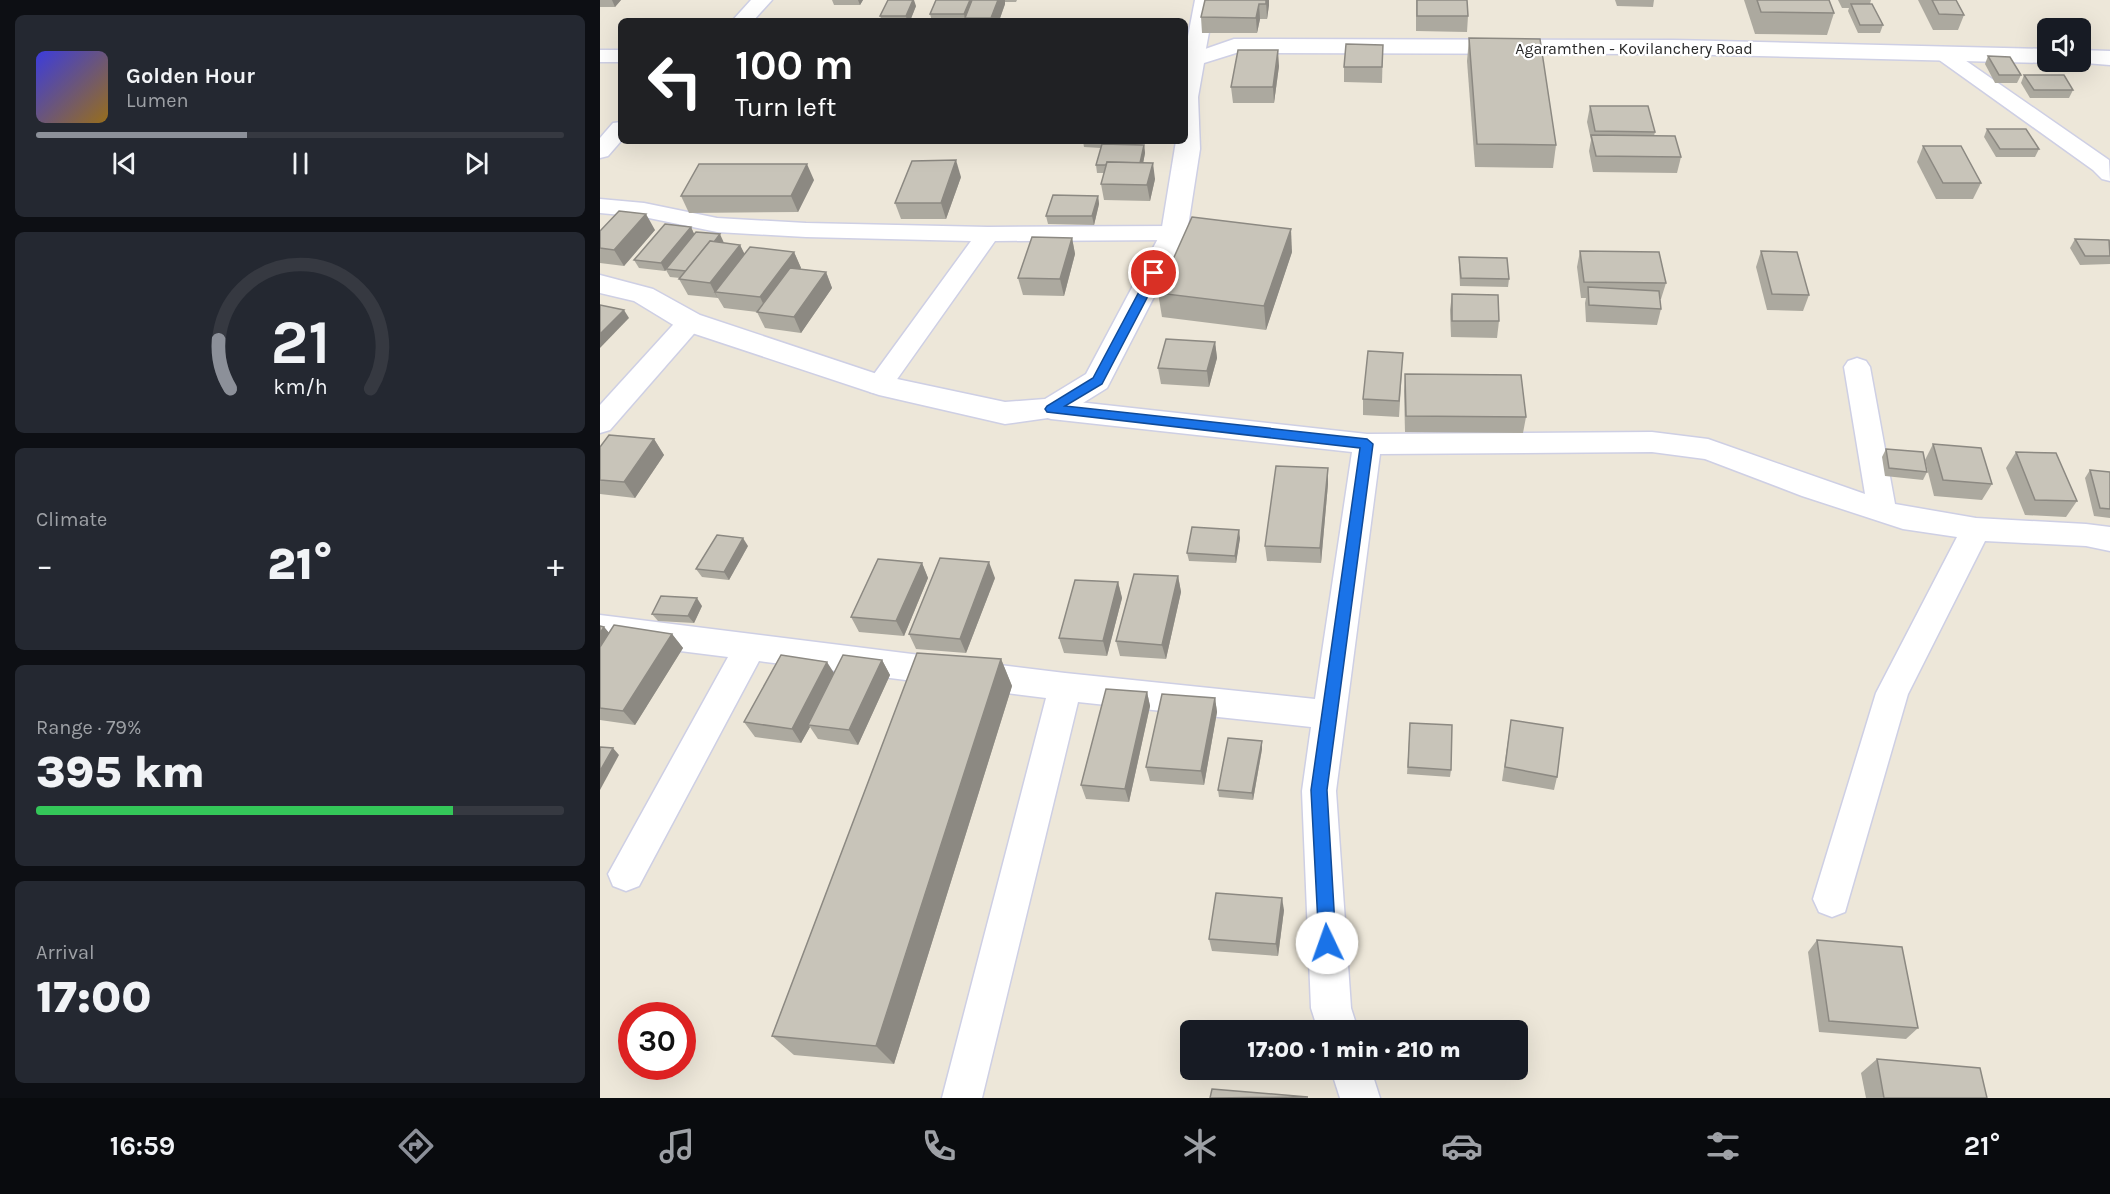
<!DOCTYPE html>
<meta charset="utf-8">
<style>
body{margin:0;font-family:Karla,sans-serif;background:#242831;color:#f1f3f6;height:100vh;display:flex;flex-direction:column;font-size:22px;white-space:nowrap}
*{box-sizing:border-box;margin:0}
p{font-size:20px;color:#9ea1a6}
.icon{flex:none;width:33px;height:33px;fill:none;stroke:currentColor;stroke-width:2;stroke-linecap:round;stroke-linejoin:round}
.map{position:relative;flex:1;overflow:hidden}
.details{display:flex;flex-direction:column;gap:15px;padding:15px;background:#0d0f14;width:600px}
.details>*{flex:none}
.hud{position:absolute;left:18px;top:18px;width:570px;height:126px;border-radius:9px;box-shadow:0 6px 24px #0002;background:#202124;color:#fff;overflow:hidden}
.buttons{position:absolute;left:1437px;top:18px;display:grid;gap:12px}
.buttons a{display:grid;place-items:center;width:54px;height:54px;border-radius:9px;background:#171b24;box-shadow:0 6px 24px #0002;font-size:30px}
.speed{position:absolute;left:18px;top:1002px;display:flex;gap:12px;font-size:30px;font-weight:700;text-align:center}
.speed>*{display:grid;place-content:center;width:78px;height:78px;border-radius:50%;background:#171b24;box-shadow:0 6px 24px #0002;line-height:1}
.speed .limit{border:9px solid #d22;background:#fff;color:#111}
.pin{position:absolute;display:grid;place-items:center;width:51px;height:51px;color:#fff;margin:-26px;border:3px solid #fff;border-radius:50%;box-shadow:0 2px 6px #0007}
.me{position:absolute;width:66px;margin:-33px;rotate:357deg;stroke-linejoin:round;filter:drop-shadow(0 0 4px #0008)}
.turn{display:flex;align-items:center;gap:21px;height:126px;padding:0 18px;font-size:27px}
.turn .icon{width:78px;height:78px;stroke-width:2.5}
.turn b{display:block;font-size:42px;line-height:51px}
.big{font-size:45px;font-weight:800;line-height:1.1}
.details .card{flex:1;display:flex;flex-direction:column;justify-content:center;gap:9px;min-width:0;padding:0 21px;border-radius:9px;background:#242831}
.details .dial{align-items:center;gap:0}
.dial svg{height:156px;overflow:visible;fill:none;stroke:#363941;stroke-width:7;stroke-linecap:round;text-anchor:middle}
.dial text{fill:#f1f3f6;stroke:none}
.song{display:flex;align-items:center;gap:18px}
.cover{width:72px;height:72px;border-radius:9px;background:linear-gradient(135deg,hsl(240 70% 55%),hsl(40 70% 35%))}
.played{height:6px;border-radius:3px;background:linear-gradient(90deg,#8c9099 40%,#363941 40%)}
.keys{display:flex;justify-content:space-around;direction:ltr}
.heat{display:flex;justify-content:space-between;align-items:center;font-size:33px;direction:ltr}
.charge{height:9px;border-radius:4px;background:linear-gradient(90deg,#34c759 79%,#363941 0)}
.trip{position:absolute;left:580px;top:1020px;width:348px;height:60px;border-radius:9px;background:#171b24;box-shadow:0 6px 24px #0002;font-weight:800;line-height:60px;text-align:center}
.menu{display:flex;height:96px;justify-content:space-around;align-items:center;background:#090b0e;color:#9ea1a6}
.menu .icon{width:42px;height:42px}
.menu .current{color:#8c9099}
.menu b{font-size:27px;color:#f1f3f6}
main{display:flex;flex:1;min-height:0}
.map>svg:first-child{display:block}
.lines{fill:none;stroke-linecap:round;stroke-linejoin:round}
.minor-casing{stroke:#cecfe4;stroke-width:3}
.secondary-casing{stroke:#cecfe4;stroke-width:3}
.minor{fill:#fff;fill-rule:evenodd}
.secondary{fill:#fff;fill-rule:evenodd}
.wall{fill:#aca99f}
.shaded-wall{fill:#8c8982}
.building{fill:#c8c4b9;stroke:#8c8982;stroke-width:1.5}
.route{fill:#1a73e8;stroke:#114b97;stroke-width:1.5}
.labels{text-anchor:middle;stroke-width:4.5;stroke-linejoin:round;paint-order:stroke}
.far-street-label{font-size:16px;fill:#292929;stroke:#fff}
</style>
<main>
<section class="details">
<div class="card">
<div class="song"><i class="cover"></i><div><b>Golden Hour</b><p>Lumen</p></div></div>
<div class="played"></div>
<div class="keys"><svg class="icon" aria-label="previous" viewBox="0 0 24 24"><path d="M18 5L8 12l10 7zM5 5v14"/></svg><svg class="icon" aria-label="pause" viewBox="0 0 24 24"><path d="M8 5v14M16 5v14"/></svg><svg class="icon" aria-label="next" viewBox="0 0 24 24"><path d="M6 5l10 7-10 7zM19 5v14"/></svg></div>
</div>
<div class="card dial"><svg viewBox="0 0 100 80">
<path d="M14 69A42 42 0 1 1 86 69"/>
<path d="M14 69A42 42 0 0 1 8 44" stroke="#8c9099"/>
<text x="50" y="56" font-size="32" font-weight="700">21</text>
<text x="50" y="72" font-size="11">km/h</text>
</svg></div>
<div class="card"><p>Climate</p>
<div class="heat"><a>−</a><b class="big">21°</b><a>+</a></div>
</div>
<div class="card"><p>Range · 79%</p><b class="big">395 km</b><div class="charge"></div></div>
<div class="card"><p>Arrival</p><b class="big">17:00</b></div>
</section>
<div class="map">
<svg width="1510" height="1098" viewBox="0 0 1510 1098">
<rect width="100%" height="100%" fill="#ede7d9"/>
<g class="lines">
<g class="minor-casing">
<g id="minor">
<polygon points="151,0 172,0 153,21 132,21"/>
<polygon points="595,0 615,0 604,59 601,63 585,64 585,52"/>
<polygon points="1342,47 1349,49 1509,160 1510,181 1502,179 1493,170 1335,57 1332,53 1335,49"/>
<rect x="0" y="50" width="21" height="12"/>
<polygon points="21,122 21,141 8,156 0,158 0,138 13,123"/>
<polygon points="0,199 44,203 117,218 206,223 388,227 574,226 582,228 586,233 582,238 574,240 395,241 288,392 279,394 270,392 266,385 371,241 206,237 117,232 44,217 0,213"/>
<polygon points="90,314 99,316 103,322 99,328 10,430 0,433 0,405 81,316"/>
<polygon points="1257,358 1266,361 1270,367 1295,504 1376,518 1486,524 1510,527 1510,551 1486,546 1385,541 1308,694 1245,912 1232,917 1219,912 1213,899 1276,693 1357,537 1303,529 1202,496 1105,459 1052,452 780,454 736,791 751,1008 758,1030 718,1030 711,1008 702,791 711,727 478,702 382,1098 342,1098 446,698 159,661 39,886 26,891 13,886 8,874 128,657 0,641 0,615 465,673 715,699 752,452 451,419 441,416 437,409 441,402 451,399 767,434 1052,432 1108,439 1265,494 1244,367 1248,361"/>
<polygon points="731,1070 771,1070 780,1098 740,1098"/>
</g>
</g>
<g class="secondary-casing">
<g id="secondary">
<polygon points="634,39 1074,40 1448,49 1448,62 1453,62 1448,63 1074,54 636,53 604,63 598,97 600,149 587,233 507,388 462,416 405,424 279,395 80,329 34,301 0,293 0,275 53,289 100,315 283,376 405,402 445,399 486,374 561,233 576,141 585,141 585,56"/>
<polygon points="1480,50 1510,51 1510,65 1472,62 1480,62"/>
</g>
</g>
<use href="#minor" class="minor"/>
<use href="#secondary" class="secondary"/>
</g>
<g class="wall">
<polygon points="0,0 21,0 15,7 0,7"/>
<polygon points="232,0 263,0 260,5 234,5"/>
<polygon points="336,0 417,0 416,2 405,2 405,4 399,21 332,21 330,14"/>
<polygon points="605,0 669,0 669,5 667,19 660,19 657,33 602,33 601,17"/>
<polygon points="816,0 867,0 868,16 867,32 816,31"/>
<polygon points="1015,0 1054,0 1053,7 1017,6"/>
<polygon points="1144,0 1229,0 1234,13 1227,35 1155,34"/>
<polygon points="1238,0 1271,0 1270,4 1283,25 1280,33 1258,33 1248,11 1249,8 1242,8"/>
<polygon points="1318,0 1356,0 1364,15 1358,30 1333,30"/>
<polygon points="316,6 310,21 282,21 280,16"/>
<polygon points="869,38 956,145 953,168 875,167 867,61"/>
<polygon points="783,45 782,83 744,82 744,67"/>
<polygon points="1388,56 1421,75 1417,83 1395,83 1385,64"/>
<polygon points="679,66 674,103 633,103 631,87"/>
<polygon points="1424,75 1473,90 1469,98 1430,98 1421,83"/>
<polygon points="990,106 1055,132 1054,136 1081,157 1077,173 993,172 989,151 991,140 987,122"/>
<polygon points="1387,129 1439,149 1435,157 1396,157 1384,137"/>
<polygon points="483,141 532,141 531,144 544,145 545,153 543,163 555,179 550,201 504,200 501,184 504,173 497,173 496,165 501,148 484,147"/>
<polygon points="1323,146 1381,183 1373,199 1336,199 1317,162"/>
<polygon points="361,177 346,219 301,219 295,203"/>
<polygon points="214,180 198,212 89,213 81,196"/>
<polygon points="498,196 499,204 494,225 448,224 446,216"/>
<polygon points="91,227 94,234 124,243 140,245 145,255 194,252 201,268 200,269 226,272 232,288 201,333 165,328 157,312 124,308 118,298 88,295 79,279 80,278 70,277 66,270 65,271 39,268 34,260"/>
<polygon points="55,230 24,266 0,263 0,231"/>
<polygon points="472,238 475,254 464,296 423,295 418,278"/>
<polygon points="1475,239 1510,240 1510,264 1480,265 1470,248"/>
<polygon points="980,251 1066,283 1061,299 1060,299 1061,309 1057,325 986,322 985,303 986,298 981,298 977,267"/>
<polygon points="1161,251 1209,295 1203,311 1167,310 1156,267"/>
<polygon points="692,252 666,330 562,317 558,293"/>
<polygon points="859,257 909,279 908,287 860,286 859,266"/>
<polygon points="852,294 899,321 897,338 851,337 850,310"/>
<polygon points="615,342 617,358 609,387 561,384 558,368"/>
<polygon points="802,369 799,417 763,415 763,399"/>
<polygon points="805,374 926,417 923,433 805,432 804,391"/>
<polygon points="54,439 64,455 35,498 0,494 0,447"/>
<polygon points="1333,444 1392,484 1382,500 1334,496 1325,460"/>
<polygon points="1286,449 1327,472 1323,480 1285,476 1282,457"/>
<polygon points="1416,452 1477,501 1466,517 1425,515 1406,468"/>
<polygon points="728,468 728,484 721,563 667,561 665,546"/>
<polygon points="1490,470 1510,472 1510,518 1494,516 1485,478"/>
<polygon points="640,538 636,563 589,561 587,553"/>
<polygon points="148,546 129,580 102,577 96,569"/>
<polygon points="322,563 328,578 304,636 259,632 251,617"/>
<polygon points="578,576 581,592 566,659 520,656 516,641"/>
<polygon points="395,578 366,653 316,649 309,634"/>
<polygon points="518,582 522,598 507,656 464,653 459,638"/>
<polygon points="102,606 94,623 58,621 52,614"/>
<polygon points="0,626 4,627 9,633 72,634 83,648 35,725 0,720"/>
<polygon points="401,659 412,686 294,1064 194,1055 172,1036"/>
<polygon points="282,660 290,675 258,745 218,739 210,727 201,743 155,737 144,722 234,673"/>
<polygon points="547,692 550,706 529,802 486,799 481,785"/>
<polygon points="615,698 617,712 604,785 550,781 546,767"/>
<polygon points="911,720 957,777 954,790 902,781"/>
<polygon points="810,723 851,770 850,777 807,774"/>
<polygon points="662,741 662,749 653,800 619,797 618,790"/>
<polygon points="684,910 678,956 612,951 609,939"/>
<polygon points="1217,940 1318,1028 1306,1039 1219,1032 1208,952"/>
<polygon points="1277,1059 1387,1098 1266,1098 1261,1073"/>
</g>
<g class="shaded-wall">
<polygon points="12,0 21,0 15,7"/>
<polygon points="258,0 263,0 260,5"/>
<polygon points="313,0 314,0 316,6 310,21 307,21 306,16"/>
<polygon points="370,0 380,0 365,18 364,14"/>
<polygon points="398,0 405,0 405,4 399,21 392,21 391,18"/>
<polygon points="666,0 669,0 669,5 667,19"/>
<polygon points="659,4 660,19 657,33 656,18"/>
<polygon points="678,50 679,66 674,103 673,87"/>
<polygon points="544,145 545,153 541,174 539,165"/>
<polygon points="356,160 361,177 346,219 341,203"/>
<polygon points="553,163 555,179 550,201 547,185"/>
<polygon points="207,164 214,180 198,212 191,196"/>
<polygon points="498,196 499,204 494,225 492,216"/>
<polygon points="46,214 55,230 24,266 14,250"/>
<polygon points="91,227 95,236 66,269 66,270 65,271 61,263"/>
<polygon points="691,229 692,252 666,330 664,306"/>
<polygon points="120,234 124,243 90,271"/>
<polygon points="472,238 475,254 464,296 460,279"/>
<polygon points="140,245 148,261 115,292 118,299 110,283"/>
<polygon points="194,252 201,268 168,314 160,297"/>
<polygon points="226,272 232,288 201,333 194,317"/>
<polygon points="24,310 29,318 0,348 0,334"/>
<polygon points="615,342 617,358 609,387 607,371"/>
<polygon points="54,439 64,455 35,498 24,482"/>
<polygon points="728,468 728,484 721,563 720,548"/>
<polygon points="639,530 640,538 636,563 635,556"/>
<polygon points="143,538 148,546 129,580 124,572"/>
<polygon points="389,562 395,578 366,653 360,639"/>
<polygon points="322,563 328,578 304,636 296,621"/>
<polygon points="578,576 581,592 566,659 562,645"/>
<polygon points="518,582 522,598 507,656 503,641"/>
<polygon points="97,598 102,606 94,623 88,616"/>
<polygon points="4,627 17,642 0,669 0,633"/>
<polygon points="72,634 83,648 35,725 23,711"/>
<polygon points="401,659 412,686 294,1064 276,1046"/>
<polygon points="282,660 290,675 258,745 249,730"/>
<polygon points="227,662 236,676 208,725 210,727 201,743 192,729"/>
<polygon points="547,692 550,706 529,802 525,789"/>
<polygon points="615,698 617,712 604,785 601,771"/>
<polygon points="662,741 662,749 653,800 652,793"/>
<polygon points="13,748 19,755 0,790 0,771"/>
<polygon points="682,898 684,910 678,956 676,944"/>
</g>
<g class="building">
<polygon points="288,0 313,0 306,16 280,16"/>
<polygon points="336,0 370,0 364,14 330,14"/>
<polygon points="372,0 398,0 391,18 365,18"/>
<polygon points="605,0 666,0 666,4 659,4 656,18 601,17"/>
<polygon points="817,0 867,0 868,16 817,16"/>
<polygon points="1157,0 1229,0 1234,13 1161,12"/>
<polygon points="1332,0 1356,0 1364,15 1339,14"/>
<polygon points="1251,4 1272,4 1283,25 1260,25"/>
<polygon points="869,38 940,39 956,145 877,144"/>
<polygon points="746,44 783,45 782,67 744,67"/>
<polygon points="638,50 678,50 673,87 631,87"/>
<polygon points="1388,56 1410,57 1421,75 1399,75"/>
<polygon points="1424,75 1464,75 1473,90 1434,90"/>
<polygon points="990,106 1048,106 1055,132 995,131"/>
<polygon points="1387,129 1426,129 1439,149 1400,149"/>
<polygon points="991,135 1075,136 1081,157 996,156"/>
<polygon points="502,144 544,145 540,163 507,162 506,165 496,165"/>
<polygon points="1323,146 1361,146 1381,183 1343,183"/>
<polygon points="356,160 341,203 295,203 312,161"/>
<polygon points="507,162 553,163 547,185 501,184"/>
<polygon points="99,164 207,164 191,196 81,196"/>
<polygon points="453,195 498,196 492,216 446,216"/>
<polygon points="19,211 46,214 14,250 0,248 0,231"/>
<polygon points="592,217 691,229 664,306 558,293"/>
<polygon points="65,224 91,227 61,263 34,260"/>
<polygon points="96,232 120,234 114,242 110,241 86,271 66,269"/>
<polygon points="432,237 472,238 460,279 418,278"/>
<polygon points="1475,239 1509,240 1510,256 1485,256"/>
<polygon points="110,241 140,245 110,283 79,279"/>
<polygon points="150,247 194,252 160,297 115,292"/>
<polygon points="980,251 1059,252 1066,283 984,282"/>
<polygon points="1161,251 1197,252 1209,295 1172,294"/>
<polygon points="859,257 907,258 909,279 861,278"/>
<polygon points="190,268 226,272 194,317 157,312"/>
<polygon points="988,287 1059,291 1061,309 989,305"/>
<polygon points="852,294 898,295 899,321 852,321"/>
<polygon points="0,305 24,310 0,334"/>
<polygon points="566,339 615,342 607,371 558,368"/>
<polygon points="768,351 803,353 799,401 763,399"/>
<polygon points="805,374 921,375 926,417 806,416"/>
<polygon points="9,435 54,439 24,482 0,480 0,447"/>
<polygon points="1333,444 1381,448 1392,484 1343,480"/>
<polygon points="1286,449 1323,452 1327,472 1289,468"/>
<polygon points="1416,452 1456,453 1477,501 1435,500"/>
<polygon points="676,466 728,468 720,548 665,546"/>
<polygon points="1490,470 1510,472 1510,509 1500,508"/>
<polygon points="592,527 639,530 635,556 587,553"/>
<polygon points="117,535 143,538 124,572 96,569"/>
<polygon points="340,558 389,562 360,639 309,634"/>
<polygon points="278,559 322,563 296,621 251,617"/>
<polygon points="534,574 578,576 562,645 516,641"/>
<polygon points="475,580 518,582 503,641 459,638"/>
<polygon points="61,596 97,598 88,616 52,614"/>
<polygon points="14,625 72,634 23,711 0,708 0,647"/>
<polygon points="0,626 4,627 0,633"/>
<polygon points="317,653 401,659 276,1046 172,1036"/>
<polygon points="181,655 227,662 192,729 144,722"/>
<polygon points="243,655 282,660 249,730 208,725"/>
<polygon points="506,689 547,692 525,789 481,785"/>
<polygon points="562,694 615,698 601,771 546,767"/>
<polygon points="911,720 963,728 957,777 905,767"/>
<polygon points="810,723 852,725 851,770 808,767"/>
<polygon points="628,738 662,741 652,793 618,790"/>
<polygon points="0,747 13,748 0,771"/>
<polygon points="616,893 682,898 676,944 609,939"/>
<polygon points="1217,940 1302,947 1318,1028 1229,1021"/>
<polygon points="1277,1059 1380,1068 1387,1098 1284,1098"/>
<polygon points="612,1089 708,1097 610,1098"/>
</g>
<polygon class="route" points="554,269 560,273 502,384 465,406 767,439 773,444 727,790 736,943 733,949 727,951 721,949 719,943 711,790 760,448 447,412 445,409 447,406 493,378 549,273"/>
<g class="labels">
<g class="far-street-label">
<text x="1034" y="54">Agaramthen - Kovilanchery Road</text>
</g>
</g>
</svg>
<div class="buttons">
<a><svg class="icon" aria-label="sound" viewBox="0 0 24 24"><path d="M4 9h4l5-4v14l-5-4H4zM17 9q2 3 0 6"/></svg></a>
</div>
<div class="speed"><div class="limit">30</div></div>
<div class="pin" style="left:554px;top:273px;background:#d93025"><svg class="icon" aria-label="arrive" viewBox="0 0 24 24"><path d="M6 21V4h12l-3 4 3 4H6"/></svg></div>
<svg class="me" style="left:727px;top:943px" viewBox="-20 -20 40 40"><circle r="19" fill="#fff"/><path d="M0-13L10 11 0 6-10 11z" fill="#1a73e8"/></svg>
<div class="trip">17:00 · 1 min · 210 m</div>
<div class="hud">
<div class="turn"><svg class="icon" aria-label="left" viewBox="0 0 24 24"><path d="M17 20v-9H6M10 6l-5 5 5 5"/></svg><div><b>100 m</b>Turn left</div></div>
</div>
</div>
</main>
<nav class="menu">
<b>16:59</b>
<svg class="icon current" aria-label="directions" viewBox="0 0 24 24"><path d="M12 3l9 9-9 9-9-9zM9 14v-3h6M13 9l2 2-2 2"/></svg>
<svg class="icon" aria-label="music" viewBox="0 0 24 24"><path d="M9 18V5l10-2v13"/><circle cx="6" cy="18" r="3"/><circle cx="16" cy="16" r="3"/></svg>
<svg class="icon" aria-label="phone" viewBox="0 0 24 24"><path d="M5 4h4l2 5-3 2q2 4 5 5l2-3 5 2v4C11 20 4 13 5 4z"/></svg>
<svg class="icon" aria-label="climate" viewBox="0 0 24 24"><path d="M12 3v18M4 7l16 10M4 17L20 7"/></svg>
<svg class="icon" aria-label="car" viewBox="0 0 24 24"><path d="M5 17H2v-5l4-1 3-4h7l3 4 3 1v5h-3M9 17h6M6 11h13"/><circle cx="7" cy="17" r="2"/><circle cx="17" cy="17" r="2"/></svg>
<svg class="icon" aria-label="filters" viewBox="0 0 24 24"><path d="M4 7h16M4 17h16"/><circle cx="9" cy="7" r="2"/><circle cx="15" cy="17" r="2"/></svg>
<b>21°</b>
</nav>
